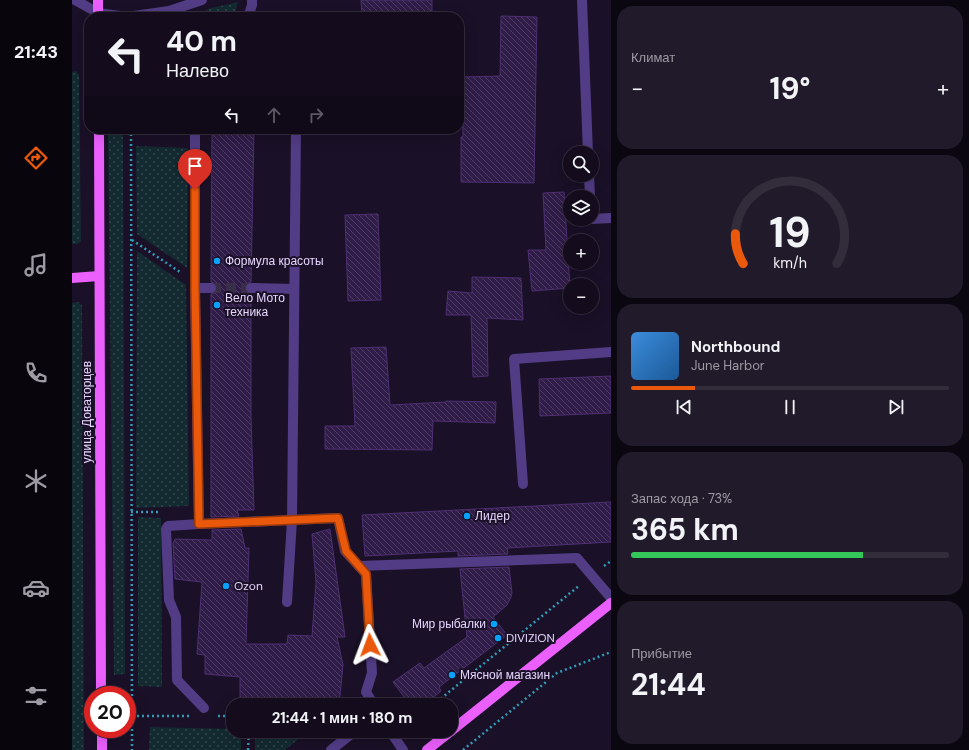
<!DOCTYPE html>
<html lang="ru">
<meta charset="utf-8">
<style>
body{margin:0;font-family:"DM Sans",sans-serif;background:#211a2a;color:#f1f3f6;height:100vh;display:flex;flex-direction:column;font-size:15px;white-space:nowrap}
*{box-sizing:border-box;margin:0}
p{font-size:13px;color:#9d9ba4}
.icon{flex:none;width:22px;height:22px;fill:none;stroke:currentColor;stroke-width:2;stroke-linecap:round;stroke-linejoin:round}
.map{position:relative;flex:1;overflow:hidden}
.side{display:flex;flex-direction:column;gap:6px;padding:6px;background:#0b0710;width:358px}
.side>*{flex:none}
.guide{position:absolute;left:12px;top:12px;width:380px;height:122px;border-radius:16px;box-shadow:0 4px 16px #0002,0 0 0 1px #332c3b;background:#140c1d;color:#f1f3f6;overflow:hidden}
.fabs{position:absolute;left:491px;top:146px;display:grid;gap:8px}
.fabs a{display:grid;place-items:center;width:36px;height:36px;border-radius:50%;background:#140c1d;box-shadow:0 4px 16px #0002,0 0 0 1px #332c3b;font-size:20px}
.speed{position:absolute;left:12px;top:686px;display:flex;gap:8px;font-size:20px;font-weight:700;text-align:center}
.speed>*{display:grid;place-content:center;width:52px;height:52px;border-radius:50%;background:#140c1d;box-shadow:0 4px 16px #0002,0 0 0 1px #332c3b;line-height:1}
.speed .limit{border:6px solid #d22;background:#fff;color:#111}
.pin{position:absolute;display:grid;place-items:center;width:34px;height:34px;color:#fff;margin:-41px -17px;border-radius:50% 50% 50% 0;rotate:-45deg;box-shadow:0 0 4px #0007}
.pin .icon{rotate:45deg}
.me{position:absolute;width:44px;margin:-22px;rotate:357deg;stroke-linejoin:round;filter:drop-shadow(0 0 3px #0008)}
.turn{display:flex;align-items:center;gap:14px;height:84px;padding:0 16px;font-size:18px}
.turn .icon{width:52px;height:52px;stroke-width:2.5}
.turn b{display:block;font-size:28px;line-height:34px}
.lanes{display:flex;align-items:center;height:38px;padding:0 16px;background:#0003;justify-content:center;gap:20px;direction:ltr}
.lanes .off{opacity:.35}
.big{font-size:30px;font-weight:700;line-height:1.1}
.side .tile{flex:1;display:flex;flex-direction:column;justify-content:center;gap:6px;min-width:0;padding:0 14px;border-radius:16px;background:#211a2a}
.side .dial{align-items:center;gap:0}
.dial svg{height:104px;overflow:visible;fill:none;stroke:#332c3b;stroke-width:7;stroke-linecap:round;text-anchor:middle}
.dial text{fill:#f1f3f6;stroke:none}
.song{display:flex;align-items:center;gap:12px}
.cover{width:48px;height:48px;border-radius:6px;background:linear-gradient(135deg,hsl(210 70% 55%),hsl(210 70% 35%))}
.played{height:4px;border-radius:2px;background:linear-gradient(90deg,#ea580c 20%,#332c3b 20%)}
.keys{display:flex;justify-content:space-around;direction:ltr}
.heat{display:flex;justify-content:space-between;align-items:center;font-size:22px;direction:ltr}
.charge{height:6px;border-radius:3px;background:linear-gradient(90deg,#34c759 73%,#332c3b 0)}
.trip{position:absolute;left:154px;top:698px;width:232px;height:40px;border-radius:16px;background:#140c1d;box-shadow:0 4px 16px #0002,0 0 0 1px #332c3b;font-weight:700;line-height:40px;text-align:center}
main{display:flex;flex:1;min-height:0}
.tab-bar{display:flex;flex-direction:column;width:72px;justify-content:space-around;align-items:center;background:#08050c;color:#9d9ba4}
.tab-bar .icon{width:28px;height:28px}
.tab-bar .current{color:#ea580c}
.tab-bar b{font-size:18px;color:#f1f3f6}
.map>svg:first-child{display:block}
.grass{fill:url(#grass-dots)}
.building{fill:url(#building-back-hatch);stroke:#4e2f73}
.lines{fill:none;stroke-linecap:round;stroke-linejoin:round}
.minor-tunnel{stroke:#392e47;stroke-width:10;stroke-dasharray:10 5;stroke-linecap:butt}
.path{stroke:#319cb7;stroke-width:2.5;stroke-dasharray:2 3;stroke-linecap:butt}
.minor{stroke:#523c85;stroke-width:10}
.major{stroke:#eb5ffd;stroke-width:10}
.route-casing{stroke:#983908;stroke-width:10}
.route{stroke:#ea580c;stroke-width:7}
.poi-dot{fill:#06a2fb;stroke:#1a1027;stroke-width:1.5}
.labels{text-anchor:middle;stroke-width:4;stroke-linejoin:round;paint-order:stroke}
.poi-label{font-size:12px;fill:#e6d6fe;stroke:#1a1027;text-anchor:start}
.street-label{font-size:12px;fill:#e6d6fe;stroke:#1a1027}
</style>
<main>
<nav class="tab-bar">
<b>21:43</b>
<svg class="icon current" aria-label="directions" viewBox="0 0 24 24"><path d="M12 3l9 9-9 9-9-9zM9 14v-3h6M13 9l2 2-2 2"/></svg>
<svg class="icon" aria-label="music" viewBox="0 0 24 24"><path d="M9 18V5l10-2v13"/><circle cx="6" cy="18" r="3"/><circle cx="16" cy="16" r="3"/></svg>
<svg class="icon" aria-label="phone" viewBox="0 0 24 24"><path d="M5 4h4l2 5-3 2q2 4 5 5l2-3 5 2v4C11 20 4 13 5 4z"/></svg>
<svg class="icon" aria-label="climate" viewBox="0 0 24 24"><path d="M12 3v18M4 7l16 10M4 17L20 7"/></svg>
<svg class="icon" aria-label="car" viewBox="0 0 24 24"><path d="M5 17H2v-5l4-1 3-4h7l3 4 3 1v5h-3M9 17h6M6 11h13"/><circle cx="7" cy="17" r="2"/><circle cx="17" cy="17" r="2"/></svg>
<svg class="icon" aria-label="filters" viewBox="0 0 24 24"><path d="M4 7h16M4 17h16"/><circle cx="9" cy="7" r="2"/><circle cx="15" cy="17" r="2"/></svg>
</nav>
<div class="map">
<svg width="539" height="750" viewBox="0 0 539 750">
<defs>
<pattern id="grass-dots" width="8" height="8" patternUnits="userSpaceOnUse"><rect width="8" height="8" fill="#132a31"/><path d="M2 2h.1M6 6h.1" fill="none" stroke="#354850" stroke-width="1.8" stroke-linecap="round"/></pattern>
<pattern id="building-back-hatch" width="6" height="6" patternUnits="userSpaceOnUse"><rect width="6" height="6" fill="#301c48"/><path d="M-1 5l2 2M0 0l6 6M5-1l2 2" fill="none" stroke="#4e3c63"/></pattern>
</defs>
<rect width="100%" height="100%" fill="#1a1027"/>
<g class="grass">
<polygon points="166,2 162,17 119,17 139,8"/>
<polygon points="4,71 7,75 9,241 6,244 0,244 0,72"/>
<polygon points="36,129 51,129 53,674 42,675"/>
<polygon points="64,146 116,148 115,268 65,234"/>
<polygon points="65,251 114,285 117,506 64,508"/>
<polygon points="6,302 10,305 12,750 0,750 0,303"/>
<polygon points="66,517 89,518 90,687 66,686"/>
<polygon points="78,727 161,729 161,731 169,731 169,750 77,750"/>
<polygon points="183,731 236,731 213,750 183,750"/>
</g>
<g class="building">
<polygon points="289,0 360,0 360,17 290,17"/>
<polygon points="429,16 465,17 462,183 389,182 389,137 391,137 390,77 428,76"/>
<polygon points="140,129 182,129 179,282 174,284 173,288 175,293 179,295 179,417 182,510 165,510 167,516 139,517 139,294 143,293 145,288 144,284 139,282"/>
<polygon points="492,192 498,288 460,291 456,250 474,250 471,193"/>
<polygon points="306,214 309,300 276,301 273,215"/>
<polygon points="400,277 449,278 451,320 415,318 416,376 401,377 399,315 374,315 376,291 400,293"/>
<polygon points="314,347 318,405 374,402 374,401 424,402 423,423 361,421 360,450 253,449 253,426 283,426 279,348"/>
<polygon points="539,376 539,413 468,416 467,379"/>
<polygon points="539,502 539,542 435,548 436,554 386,556 386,551 293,556 290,515"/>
<polygon points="169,529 173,548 177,548 174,644 215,644 216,635 240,636 244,582 240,534 258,529 273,637 265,637 271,665 268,696 261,705 168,705 168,677 133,674 133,655 125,654 130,582 103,579 101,543 103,539 140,540 140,530"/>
<polygon points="437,567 440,593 439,597 435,605 421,617 435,635 367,687 369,691 352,705 338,705 321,682 348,663 352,668 395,637 388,569"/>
</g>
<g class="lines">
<polyline class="minor-tunnel" points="139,288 179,288"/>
<g class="path">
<polyline points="59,129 60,750"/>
<polyline points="60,240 108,272"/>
<polyline points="59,512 87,512"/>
<polyline points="532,566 539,561"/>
<polyline points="361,705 508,585"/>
<polyline points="60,716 117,716"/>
<polyline points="146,716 161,716"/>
<polyline points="176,750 177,731"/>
<polyline points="391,750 485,673 539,652"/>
</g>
<g class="minor">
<polyline points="3,0 26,13 55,17 97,11 130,0"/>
<polyline points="510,0 516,153"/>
<polyline points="176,17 180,5 180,0"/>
<polyline points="123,129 123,288 127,524 220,520 224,129"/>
<polyline points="517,175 518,197"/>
<polyline points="519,219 539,218"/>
<polyline points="123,288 139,288"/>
<polyline points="179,288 222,289"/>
<polyline points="451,484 442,359 539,352"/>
<polyline points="127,524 96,526 94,529 97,600 104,617 105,680 132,708"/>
<polyline points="287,566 505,558 539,598"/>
<polyline points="215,602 220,520 266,518 273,551 294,574 300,673 294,692 302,705"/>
<polyline points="318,731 331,750"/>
<polyline points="259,750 283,731"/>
</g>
<g class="major">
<polyline points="26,0 26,17"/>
<polyline points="27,129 29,695"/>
<polyline points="0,278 27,276"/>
<polyline points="30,729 30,750"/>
<polyline points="379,731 539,603"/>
<polyline points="355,750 379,731"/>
</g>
</g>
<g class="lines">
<g class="route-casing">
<polyline id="route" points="123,190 123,288 127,524 266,518 274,551 294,574 298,645"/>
</g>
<use href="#route" class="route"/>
</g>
<g class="poi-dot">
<circle cx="145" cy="261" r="4"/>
<circle cx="145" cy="305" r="4"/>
<circle cx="395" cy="516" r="4"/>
<circle cx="154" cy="586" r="4"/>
<circle cx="422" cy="624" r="4"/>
<circle cx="426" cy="638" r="4"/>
<circle cx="380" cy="675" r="4"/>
</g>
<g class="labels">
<g class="poi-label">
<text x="153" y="265">Формула красоты</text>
<text x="153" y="302">Вело Мото<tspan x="153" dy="14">техника</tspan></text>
<text x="403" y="520">Лидер</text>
<text x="162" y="590">Ozon</text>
<text x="414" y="628" text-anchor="end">Мир рыбалки</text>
<text x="434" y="642">DIVIZION</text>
<text x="388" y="679">Мясной магазин</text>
</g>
<g class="street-label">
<text transform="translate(15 412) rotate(-90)" y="4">улица Доваторцев</text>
</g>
</g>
</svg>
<div class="fabs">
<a><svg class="icon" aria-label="search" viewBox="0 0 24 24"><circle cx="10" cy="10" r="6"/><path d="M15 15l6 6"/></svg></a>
<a><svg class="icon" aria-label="layers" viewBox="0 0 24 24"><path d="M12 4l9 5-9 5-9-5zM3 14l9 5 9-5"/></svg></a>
<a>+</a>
<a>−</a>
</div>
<div class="speed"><div class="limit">20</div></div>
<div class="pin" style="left:123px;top:190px;background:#d93025"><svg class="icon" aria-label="arrive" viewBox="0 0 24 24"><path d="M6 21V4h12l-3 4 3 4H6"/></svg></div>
<svg class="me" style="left:298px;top:645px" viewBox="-20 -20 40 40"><path d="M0-17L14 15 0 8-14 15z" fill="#ea580c" stroke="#fff" stroke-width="4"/></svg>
<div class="trip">21:44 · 1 мин · 180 m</div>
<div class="guide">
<div class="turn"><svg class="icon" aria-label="left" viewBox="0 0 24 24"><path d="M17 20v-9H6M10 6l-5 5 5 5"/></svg><div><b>40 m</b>Налево</div></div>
<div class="lanes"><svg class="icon" aria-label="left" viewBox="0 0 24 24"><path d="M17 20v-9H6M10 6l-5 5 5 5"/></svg><svg class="icon off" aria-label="ahead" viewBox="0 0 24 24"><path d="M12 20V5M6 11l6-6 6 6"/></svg><svg class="icon off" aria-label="right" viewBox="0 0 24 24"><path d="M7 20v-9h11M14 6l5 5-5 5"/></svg></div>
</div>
</div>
<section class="side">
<div class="tile"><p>Климат</p>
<div class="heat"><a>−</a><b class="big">19°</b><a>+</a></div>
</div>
<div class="tile dial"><svg viewBox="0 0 100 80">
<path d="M14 69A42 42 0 1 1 86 69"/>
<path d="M14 69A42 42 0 0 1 8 46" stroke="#ea580c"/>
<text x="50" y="56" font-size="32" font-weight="700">19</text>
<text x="50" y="72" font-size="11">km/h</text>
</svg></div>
<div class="tile">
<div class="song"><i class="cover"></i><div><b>Northbound</b><p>June Harbor</p></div></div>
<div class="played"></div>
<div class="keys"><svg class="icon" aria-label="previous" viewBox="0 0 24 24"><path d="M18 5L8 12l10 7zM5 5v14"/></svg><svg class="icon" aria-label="pause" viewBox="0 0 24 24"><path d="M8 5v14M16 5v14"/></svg><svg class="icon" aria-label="next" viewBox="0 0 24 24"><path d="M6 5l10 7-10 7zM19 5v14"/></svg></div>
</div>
<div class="tile"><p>Запас хода · 73%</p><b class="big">365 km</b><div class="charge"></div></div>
<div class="tile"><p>Прибытие</p><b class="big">21:44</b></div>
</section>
</main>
